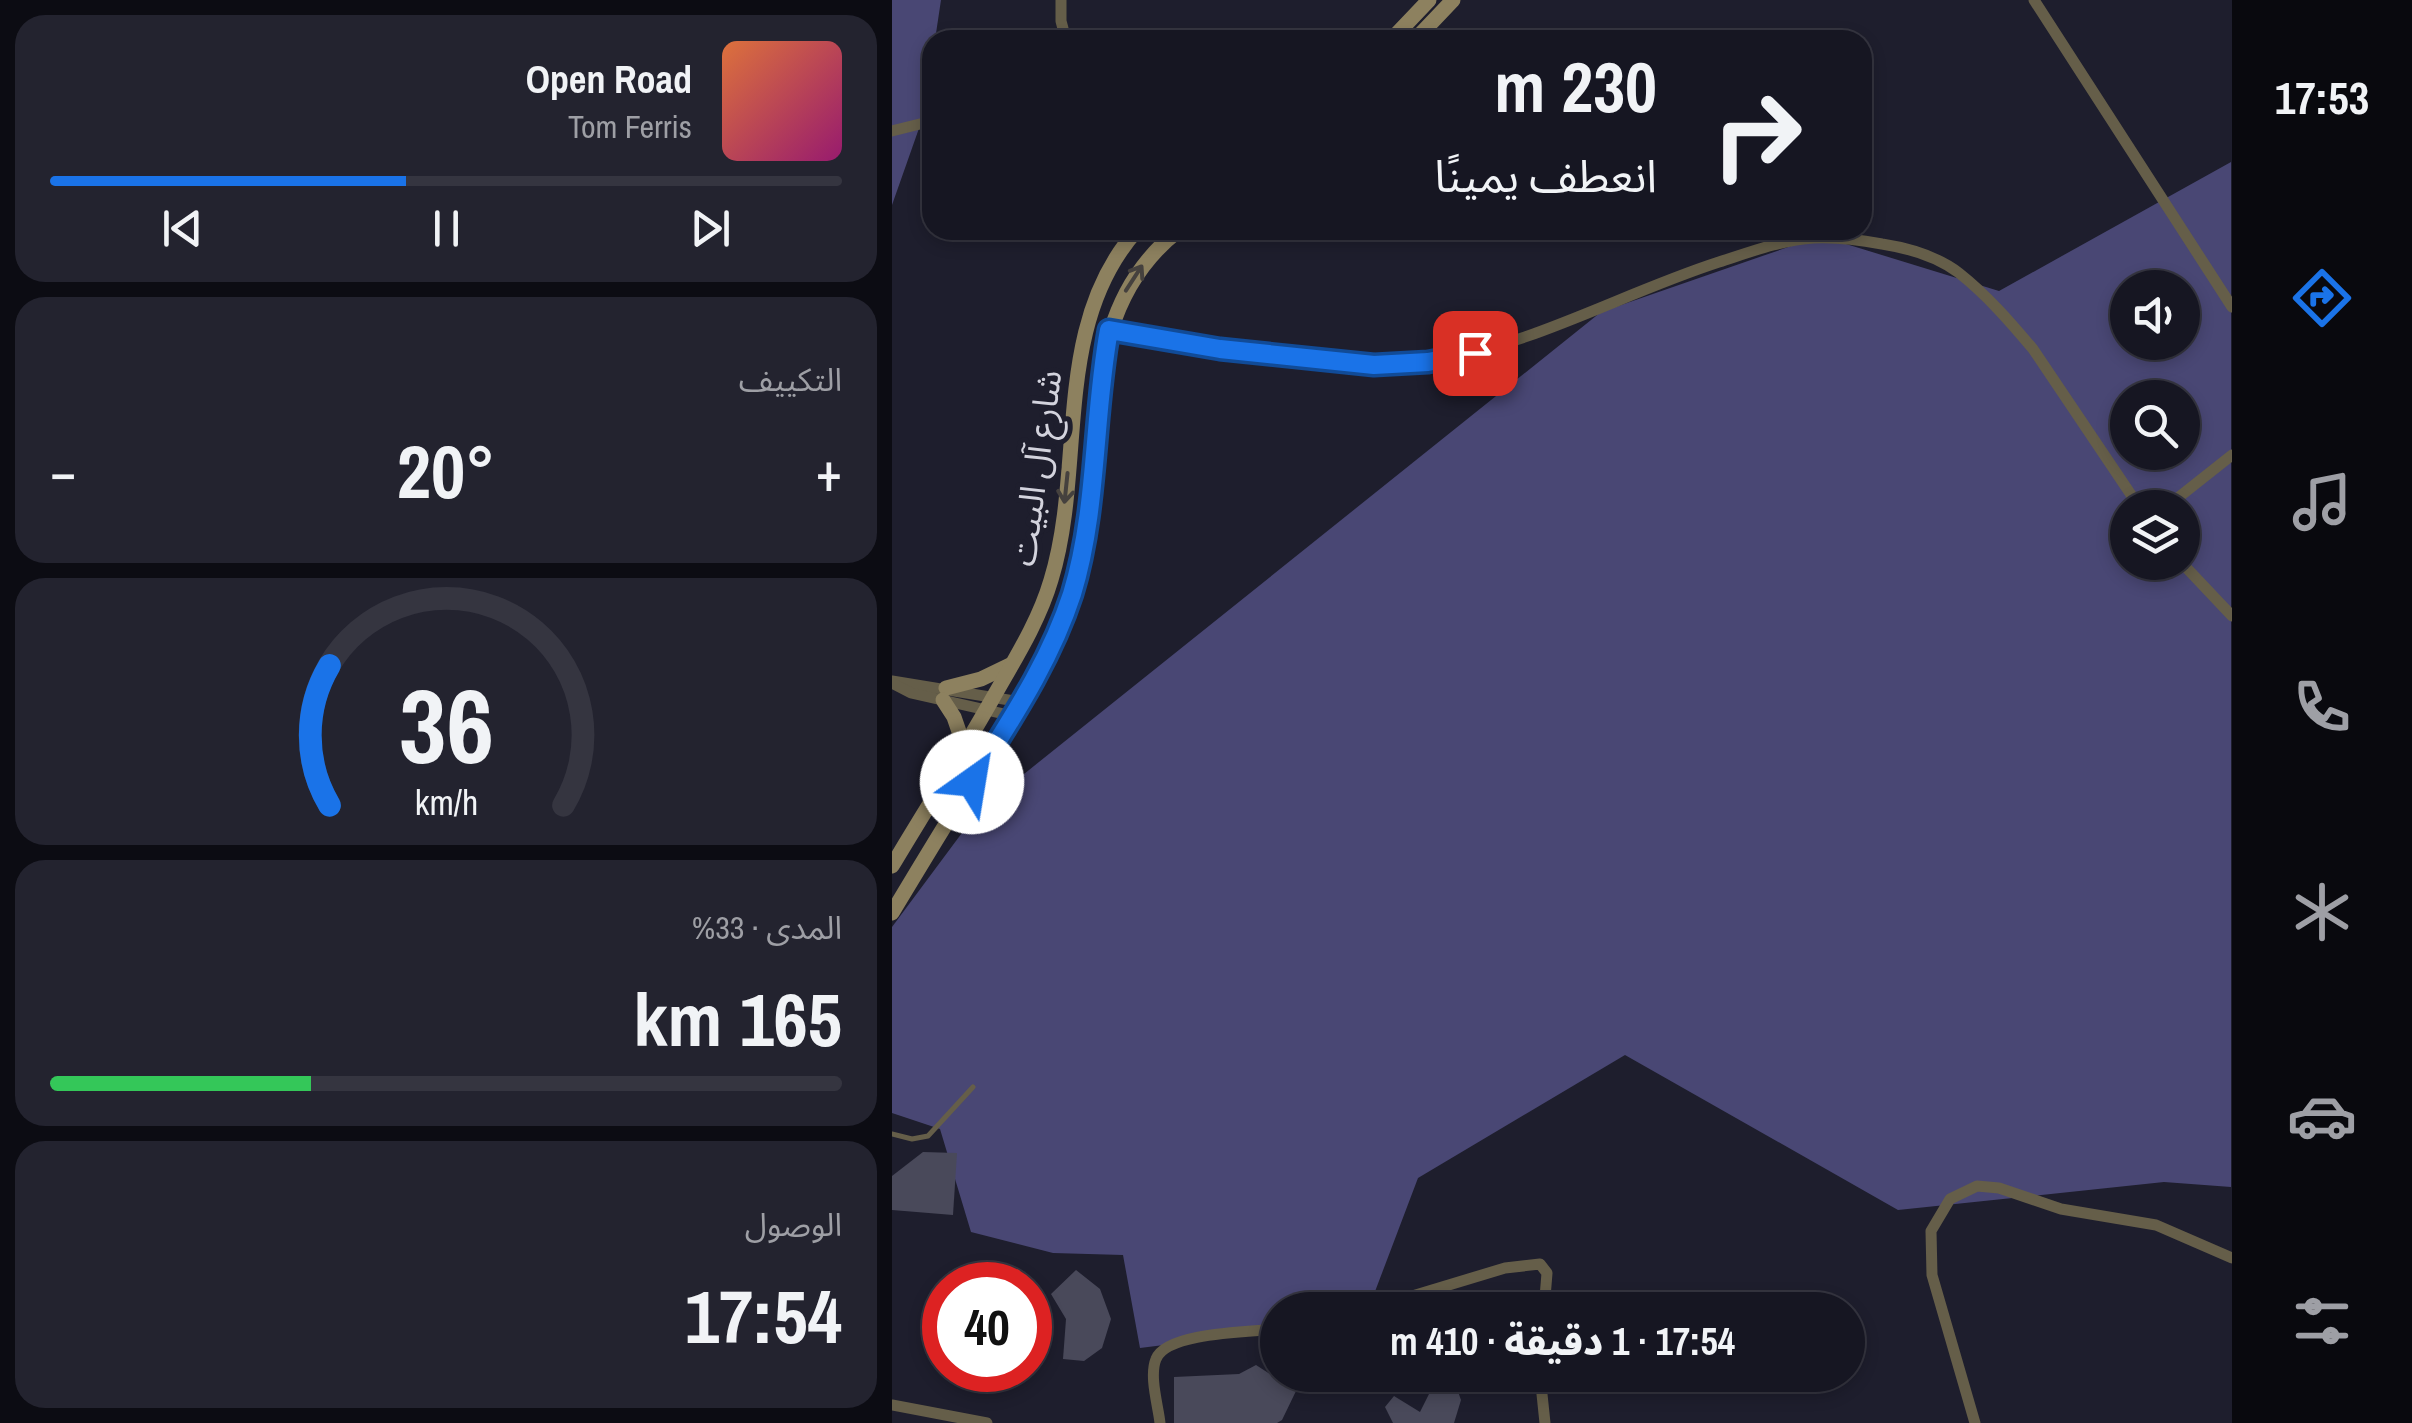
<!DOCTYPE html>
<html lang="ar">
<meta charset="utf-8">
<style>
body{margin:0;font-family:"Archivo Narrow","Noto Sans Arabic",sans-serif;background:#23232f;color:#f1f3f6;direction:rtl;height:100vh;display:flex;flex-direction:column;font-size:38px;white-space:nowrap}
*{box-sizing:border-box;margin:0}
p{font-size:32px;color:#9e9fa5}
.icon{flex:none;width:55px;height:55px;fill:none;stroke:currentColor;stroke-width:2;stroke-linecap:round;stroke-linejoin:round}
.map{position:relative;flex:1;overflow:hidden;direction:ltr}
.drawer{display:flex;flex-direction:column;gap:15px;padding:15px;background:#0c0c13;width:892px}
.drawer>*{flex:none}
.hud{position:absolute;left:30px;top:30px;width:950px;height:210px;border-radius:30px;box-shadow:0 5px 15px #0003,0 0 0 2px #353540;direction:rtl;background:#161622;color:#f1f3f6;overflow:hidden}
.fabs{position:absolute;left:1218px;top:270px;display:grid;gap:20px}
.fabs a{display:grid;place-items:center;width:90px;height:90px;border-radius:50%;background:#161622;box-shadow:0 5px 15px #0003,0 0 0 2px #353540;font-size:50px}
.speed{position:absolute;left:30px;top:1262px;display:flex;gap:20px;font-size:50px;font-weight:700;text-align:center}
.speed>*{display:grid;place-content:center;width:130px;height:130px;border-radius:50%;background:#161622;box-shadow:0 5px 15px #0003,0 0 0 2px #353540;line-height:1}
.speed .limit{border:15px solid #d22;background:#fff;color:#111}
.pin{position:absolute;display:grid;place-items:center;width:85px;height:85px;color:#fff;margin:-42px;border-radius:20px;box-shadow:0 5px 15px #0006}
.me{position:absolute;width:110px;margin:-55px;rotate:32deg;stroke-linejoin:round;filter:drop-shadow(0 0 8px #0008)}
.turn{display:flex;align-items:center;gap:35px;height:210px;padding:0 50px;font-size:45px}
.turn .icon{width:130px;height:130px;stroke-width:2.5}
.turn b{display:block;font-size:70px;line-height:85px}
.big{font-size:75px;font-weight:800;line-height:1.1}
.drawer .widget{flex:1;display:flex;flex-direction:column;justify-content:center;gap:15px;min-width:0;padding:0 35px;border-radius:30px;background:#23232f}
.drawer .dial{align-items:center;gap:0}
.dial svg{height:260px;overflow:visible;fill:none;stroke:#353540;stroke-width:7;stroke-linecap:round;text-anchor:middle}
.dial text{fill:#f1f3f6;stroke:none}
.song{display:flex;align-items:center;gap:30px}
.cover{width:120px;height:120px;border-radius:15px;background:linear-gradient(135deg,hsl(20 70% 55%),hsl(320 70% 35%))}
.played{height:10px;border-radius:5px;background:linear-gradient(90deg,#1a73e8 45%,#353540 45%)}
.keys{display:flex;justify-content:space-around;direction:ltr}
.heat{display:flex;justify-content:space-between;align-items:center;font-size:55px;direction:ltr}
.charge{height:15px;border-radius:8px;background:linear-gradient(90deg,#34c759 33%,#353540 0)}
.trip{position:absolute;left:368px;top:1292px;width:605px;height:100px;border-radius:50px;background:#161622;box-shadow:0 5px 15px #0003,0 0 0 2px #353540;font-weight:800;line-height:100px;text-align:center;direction:rtl}
main{display:flex;flex:1;min-height:0}
.menu{display:flex;flex-direction:column;width:180px;justify-content:space-around;align-items:center;background:#09090e;color:#9e9fa5}
.menu .icon{width:70px;height:70px}
.menu .on{color:#1a73e8}
.menu b{font-size:45px;color:#f1f3f6}
.map>svg:first-child{display:block}
.forest{fill:#494774;fill-rule:evenodd}
.building{fill:#49495a}
.lines{fill:none;stroke-linecap:round;stroke-linejoin:round}
.lane{stroke:#655e49;stroke-width:5}
.street{stroke:#655e49;stroke-width:11}
.secondary{stroke:#8d815f;stroke-width:15}
.oneway{stroke:#45413e}
.route-casing{stroke:#114b97;stroke-width:25}
.route{stroke:#1a73e8;stroke-width:18}
.labels{text-anchor:middle;stroke-width:10;stroke-linejoin:round;paint-order:stroke}
.street-label{font-size:35px;fill:#d3d3dd;stroke:#1e1e2d}
</style>
<main>
<nav class="menu">
<b>17:53</b>
<svg class="icon on" aria-label="directions" viewBox="0 0 24 24"><path d="M12 3l9 9-9 9-9-9zM9 14v-3h6M13 9l2 2-2 2"/></svg>
<svg class="icon" aria-label="music" viewBox="0 0 24 24"><path d="M9 18V5l10-2v13"/><circle cx="6" cy="18" r="3"/><circle cx="16" cy="16" r="3"/></svg>
<svg class="icon" aria-label="phone" viewBox="0 0 24 24"><path d="M5 4h4l2 5-3 2q2 4 5 5l2-3 5 2v4C11 20 4 13 5 4z"/></svg>
<svg class="icon" aria-label="climate" viewBox="0 0 24 24"><path d="M12 3v18M4 7l16 10M4 17L20 7"/></svg>
<svg class="icon" aria-label="car" viewBox="0 0 24 24"><path d="M5 17H2v-5l4-1 3-4h7l3 4 3 1v5h-3M9 17h6M6 11h13"/><circle cx="7" cy="17" r="2"/><circle cx="17" cy="17" r="2"/></svg>
<svg class="icon" aria-label="filters" viewBox="0 0 24 24"><path d="M4 7h16M4 17h16"/><circle cx="9" cy="7" r="2"/><circle cx="15" cy="17" r="2"/></svg>
</nav>
<div class="map">
<svg width="1340" height="1423" viewBox="0 0 1340 1423">
<rect width="100%" height="100%" fill="#1e1e2d"/>
<g class="forest">
<polygon points="0,0 49,0 43,40 40,40 31,117 0,205"/>
<path d="M 1339,162 L 1339,1187 L 1272,1182 L 1006,1210 L 733,1055 L 526,1178 L 476,1310 L 385,1310 L 385,1331 L 248,1348 L 231,1255 L 161,1253 L 79,1232 L 48,1129 L 0,1113 L 0,927 L 87,810 L 709,312 L 928,236 L 1107,291 ZM 1235,288 L 1290,288 L 1290,342 L 1235,342 ZM 1235,398 L 1290,398 L 1290,452 L 1235,452 ZM 1235,508 L 1290,508 L 1290,562 L 1235,562 Z"/>
</g>
<g class="building">
<polygon points="31,1152 65,1153 61,1215 0,1210 0,1176"/>
<polygon points="184,1270 208,1289 219,1319 210,1348 192,1361 171,1359 174,1319 159,1294"/>
<polygon points="385,1364 385,1375 392,1375 405,1389 390,1420 385,1423 282,1423 282,1377 347,1374 364,1365 378,1374"/>
<polygon points="545,1378 563,1383 569,1400 562,1423 501,1423 493,1407 502,1396 528,1412"/>
</g>
<g class="lines">
<polyline class="lane" points="0,1134 20,1139 36,1136 81,1087"/>
<g class="street">
<polyline points="169,0 169,21 174,40"/>
<polyline points="1142,0 1340,307"/>
<polyline points="0,131 40,121"/>
<path d="M 217,330 C 310,347 448,376 541,361 C 641,345 731,293 827,262 C 858,252 889,240 922,238 C 944,237 968,240 990,244 C 1016,248 1046,257 1067,273 C 1095,295 1119,323 1141,349 L 1248,508"/>
<polyline points="1273,508 1340,455"/>
<polyline points="1289,562 1340,616"/>
<polyline points="0,681 129,702"/>
<polyline points="0,683 19,693 121,716"/>
<polyline points="474,1310 613,1268 648,1264 655,1273 652,1310"/>
<polyline points="648,1375 653,1423"/>
<polyline points="0,1405 95,1423"/>
<path d="M 268,1423 C 266,1405 257,1376 264,1359 C 274,1332 359,1332 385,1329"/>
<polyline points="1083,1423 1040,1275 1039,1231 1058,1199 1085,1186 1107,1188 1169,1209 1264,1225 1340,1258"/>
</g>
<g class="secondary">
<polyline points="499,40 537,0"/>
<polyline points="523,40 561,0"/>
<polyline points="54,688 89,679 118,665"/>
<polyline points="51,700 62,717 72,746"/>
<path d="M 0,866 C 34,809 70,753 102,696 C 123,659 147,621 159,580 C 194,466 159,326 245,230"/>
<path d="M 0,913 C 27,868 55,822 83,777 C 131,700 176,628 192,537 C 211,427 188,307 287,230"/>
</g>
</g>
<defs><path id="oneway-shaft" d="M-6 0H5M1.5-3L5.5 0L1.5 3" fill="none" stroke-width="1.6" stroke-linecap="round" stroke-linejoin="round" transform="scale(2.5)"/></defs>
<g class="oneway">
<use href="#oneway-shaft" transform="translate(242 278) rotate(-57)"/>
<use href="#oneway-shaft" transform="translate(174 488) rotate(96)"/>
</g>
<g class="lines">
<g class="route-casing">
<path id="route" d="M 80,782 C 118,721 158,662 180,594 C 206,509 201,417 217,330 L 328,349 L 482,365 L 536,362 L 583,353"/>
</g>
<use href="#route" class="route"/>
</g>
<g class="labels">
<g class="street-label">
<text transform="translate(144 468) rotate(-82)" y="12">شارع آل البيت</text>
</g>
</g>
</svg>
<div class="fabs">
<a><svg class="icon" aria-label="sound" viewBox="0 0 24 24"><path d="M4 9h4l5-4v14l-5-4H4zM17 9q2 3 0 6"/></svg></a>
<a><svg class="icon" aria-label="search" viewBox="0 0 24 24"><circle cx="10" cy="10" r="6"/><path d="M15 15l6 6"/></svg></a>
<a><svg class="icon" aria-label="layers" viewBox="0 0 24 24"><path d="M12 4l9 5-9 5-9-5zM3 14l9 5 9-5"/></svg></a>
</div>
<div class="speed"><div class="limit">40</div></div>
<div class="pin" style="left:583px;top:353px;background:#d93025"><svg class="icon" aria-label="arrive" viewBox="0 0 24 24"><path d="M6 21V4h12l-3 4 3 4H6"/></svg></div>
<svg class="me" style="left:80px;top:782px" viewBox="-20 -20 40 40"><circle r="19" fill="#fff"/><path d="M0-13L10 11 0 6-10 11z" fill="#1a73e8"/></svg>
<div class="trip">17:54 · 1 دقيقة · 410 m</div>
<div class="hud">
<div class="turn"><svg class="icon" aria-label="right" viewBox="0 0 24 24"><path d="M7 20v-9h11M14 6l5 5-5 5"/></svg><div><b>230 m</b>انعطف يمينًا</div></div>
</div>
</div>
<section class="drawer">
<div class="widget">
<div class="song"><i class="cover"></i><div><b>Open Road</b><p>Tom Ferris</p></div></div>
<div class="played"></div>
<div class="keys"><svg class="icon" aria-label="previous" viewBox="0 0 24 24"><path d="M18 5L8 12l10 7zM5 5v14"/></svg><svg class="icon" aria-label="pause" viewBox="0 0 24 24"><path d="M8 5v14M16 5v14"/></svg><svg class="icon" aria-label="next" viewBox="0 0 24 24"><path d="M6 5l10 7-10 7zM19 5v14"/></svg></div>
</div>
<div class="widget"><p>التكييف</p>
<div class="heat"><a>−</a><b class="big">20°</b><a>+</a></div>
</div>
<div class="widget dial"><svg viewBox="0 0 100 80">
<path d="M14 69A42 42 0 1 1 86 69"/>
<path d="M14 69A42 42 0 0 1 14 26" stroke="#1a73e8"/>
<text x="50" y="56" font-size="32" font-weight="700">36</text>
<text x="50" y="72" font-size="11">km/h</text>
</svg></div>
<div class="widget"><p>المدى · 33%</p><b class="big">165 km</b><div class="charge"></div></div>
<div class="widget"><p>الوصول</p><b class="big">17:54</b></div>
</section>
</main>
